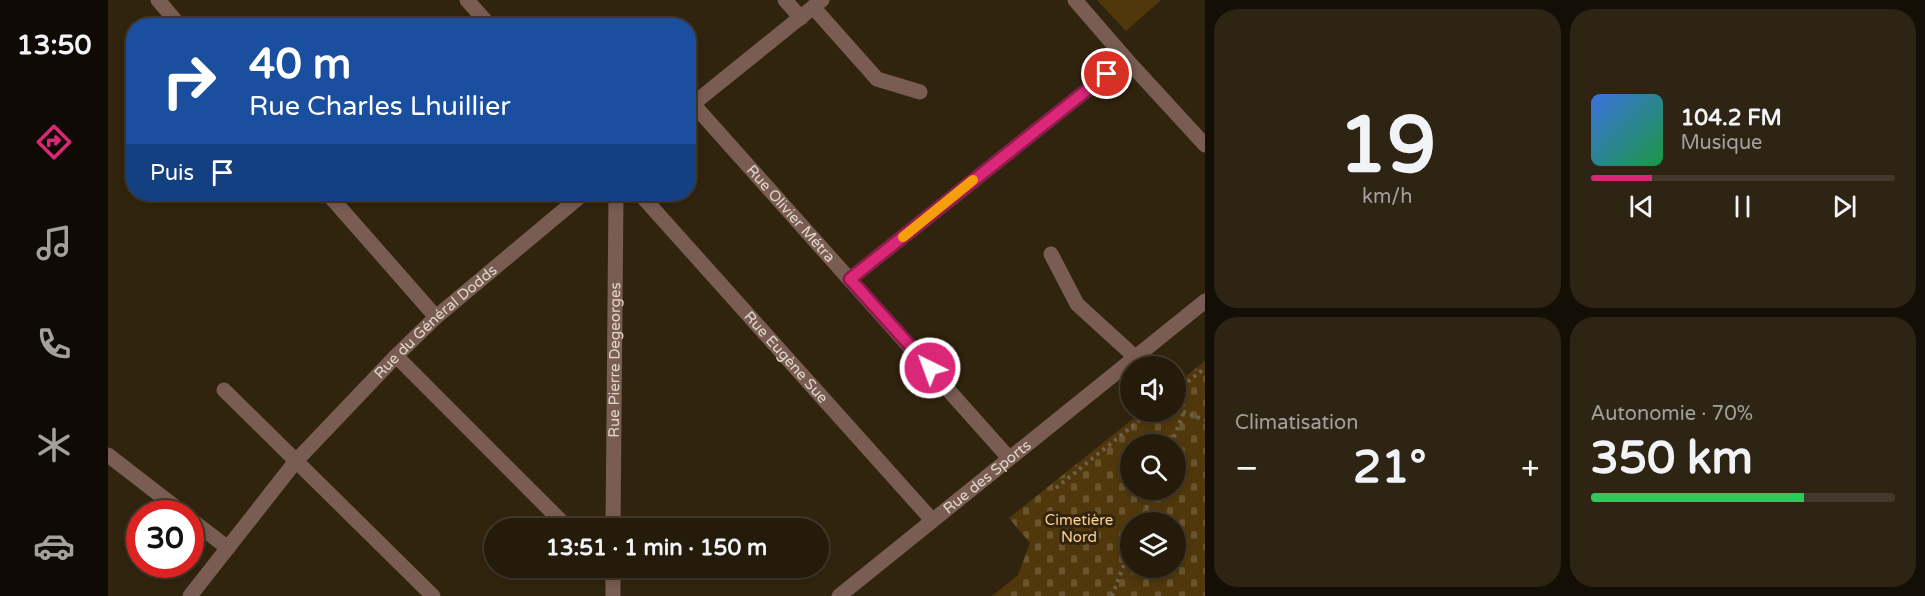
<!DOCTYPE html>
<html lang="fr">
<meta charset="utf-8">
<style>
body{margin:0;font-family:"Varela Round",sans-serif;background:#2d2414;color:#f1f3f6;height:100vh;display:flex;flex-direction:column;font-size:22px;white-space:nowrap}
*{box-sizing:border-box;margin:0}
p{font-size:20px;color:#a3a19d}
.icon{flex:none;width:33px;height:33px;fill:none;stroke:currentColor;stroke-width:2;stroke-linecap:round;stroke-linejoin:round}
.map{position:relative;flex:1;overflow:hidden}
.details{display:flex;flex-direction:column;gap:9px;padding:9px;background:#140f06;width:720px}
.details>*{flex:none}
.banner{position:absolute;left:18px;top:18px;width:570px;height:183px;border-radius:24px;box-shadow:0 3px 9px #0003,0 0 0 2px #42392c;background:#1a4fa0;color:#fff;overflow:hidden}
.controls{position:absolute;left:1012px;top:356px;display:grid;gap:12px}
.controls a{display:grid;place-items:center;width:66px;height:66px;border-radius:50%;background:#251b0b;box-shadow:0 3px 9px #0003,0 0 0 2px #42392c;font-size:30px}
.speed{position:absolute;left:18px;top:500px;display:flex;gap:12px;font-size:30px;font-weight:700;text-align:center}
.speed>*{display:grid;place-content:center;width:78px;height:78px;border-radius:50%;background:#251b0b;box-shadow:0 3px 9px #0003,0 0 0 2px #42392c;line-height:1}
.speed .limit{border:9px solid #d22;background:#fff;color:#111}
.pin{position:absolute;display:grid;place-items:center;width:51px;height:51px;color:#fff;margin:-26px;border:3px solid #fff;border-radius:50%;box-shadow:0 2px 6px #0007}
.me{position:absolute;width:66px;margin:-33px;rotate:318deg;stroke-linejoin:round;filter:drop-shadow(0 0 4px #0008)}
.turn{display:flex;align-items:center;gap:21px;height:126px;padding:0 24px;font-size:27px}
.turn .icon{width:78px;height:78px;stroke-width:2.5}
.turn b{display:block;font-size:42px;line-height:51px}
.then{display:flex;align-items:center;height:57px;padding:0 24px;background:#0003;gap:12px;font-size:22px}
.big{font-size:45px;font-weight:700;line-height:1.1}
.details .tile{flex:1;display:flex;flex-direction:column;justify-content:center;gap:9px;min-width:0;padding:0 21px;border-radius:24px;background:#2d2414}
.details .dial{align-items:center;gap:0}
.dial b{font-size:78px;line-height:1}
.song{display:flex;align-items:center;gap:18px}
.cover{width:72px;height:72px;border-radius:9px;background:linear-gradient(135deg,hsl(220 70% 55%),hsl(140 70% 35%))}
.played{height:6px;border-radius:3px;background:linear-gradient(90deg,#db2777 20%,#42392c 20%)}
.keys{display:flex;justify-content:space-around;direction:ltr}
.heat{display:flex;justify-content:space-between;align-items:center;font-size:33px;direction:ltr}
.charge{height:9px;border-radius:4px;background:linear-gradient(90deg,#34c759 70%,#42392c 0)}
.details .tiles{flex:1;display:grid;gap:9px;grid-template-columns:repeat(2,1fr)}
.trip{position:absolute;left:376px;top:518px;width:345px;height:60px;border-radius:30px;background:#251b0b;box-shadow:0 3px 9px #0003,0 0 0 2px #42392c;font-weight:700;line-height:60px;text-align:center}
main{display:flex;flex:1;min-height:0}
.tab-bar{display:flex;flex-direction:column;width:108px;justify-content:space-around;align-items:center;background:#0f0b04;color:#a3a19d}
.tab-bar .icon{width:42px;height:42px}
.tab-bar .active{color:#db2777}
.tab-bar b{font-size:27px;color:#f1f3f6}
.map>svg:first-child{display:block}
.cemetery{fill:url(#cemetery-stones);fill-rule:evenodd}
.green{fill:#50380c}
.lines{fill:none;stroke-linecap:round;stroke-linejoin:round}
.path{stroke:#6c604e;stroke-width:4;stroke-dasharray:3 4.5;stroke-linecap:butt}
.minor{stroke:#795c52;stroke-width:15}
.route-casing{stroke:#8e194d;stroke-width:15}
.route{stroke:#db2777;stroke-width:10}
.slow{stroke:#f59e0b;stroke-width:10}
.labels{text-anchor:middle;stroke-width:6;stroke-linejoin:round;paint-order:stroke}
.street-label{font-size:15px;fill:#e0d7cb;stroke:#31240f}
.park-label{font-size:15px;fill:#fed390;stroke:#31240f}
</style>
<main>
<nav class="tab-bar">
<b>13:50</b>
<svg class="icon active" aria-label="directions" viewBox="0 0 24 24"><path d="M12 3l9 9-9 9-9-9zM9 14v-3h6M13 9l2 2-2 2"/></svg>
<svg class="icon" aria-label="music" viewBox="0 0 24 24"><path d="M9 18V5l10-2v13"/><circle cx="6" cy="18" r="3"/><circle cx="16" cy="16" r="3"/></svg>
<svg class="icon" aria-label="phone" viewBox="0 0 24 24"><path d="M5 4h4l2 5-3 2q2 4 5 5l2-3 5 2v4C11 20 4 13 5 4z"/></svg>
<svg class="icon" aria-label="climate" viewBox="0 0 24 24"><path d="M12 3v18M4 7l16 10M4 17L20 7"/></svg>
<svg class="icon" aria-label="car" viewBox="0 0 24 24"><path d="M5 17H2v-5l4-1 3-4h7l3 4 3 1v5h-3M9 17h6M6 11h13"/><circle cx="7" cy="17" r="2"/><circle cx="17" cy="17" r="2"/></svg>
</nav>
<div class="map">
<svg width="1097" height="596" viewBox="0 0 1097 596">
<defs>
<pattern id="cemetery-stones" width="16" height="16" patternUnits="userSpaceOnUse" patternTransform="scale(1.5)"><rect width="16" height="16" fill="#50380c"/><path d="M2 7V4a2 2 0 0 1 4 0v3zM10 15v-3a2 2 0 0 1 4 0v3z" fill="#69542e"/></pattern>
</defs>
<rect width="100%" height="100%" fill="#31240f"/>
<path class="cemetery" d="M 1097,361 L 1097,596 L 884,596 L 910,575 L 922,543 L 901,518 L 1035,411 L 1068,411 L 1068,384 ZM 1023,444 L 1068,444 L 1068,489 L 1023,489 ZM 1023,522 L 1068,522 L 1068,567 L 1023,567 Z"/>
<polygon class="green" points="989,0 1053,0 1018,31"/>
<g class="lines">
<g class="path">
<polyline points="1068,391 1097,368"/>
<polyline points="1068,409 1097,420"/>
<polyline points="1063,444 1076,412"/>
<polyline points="948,488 1043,411"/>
<polyline points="1033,522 1045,489"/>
<polyline points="1004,596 1023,546"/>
</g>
<g class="minor">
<polyline points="50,0 72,26"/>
<polyline points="359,0 382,26"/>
<polyline points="677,0 693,18"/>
<polyline points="967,0 1018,59 1097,145"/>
<polyline points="705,7 769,79 812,92"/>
<path id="s1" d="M 585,104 L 901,458"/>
<polyline points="580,108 714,0"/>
<polyline points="220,194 328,317"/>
<path id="s2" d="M 532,194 L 824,520"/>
<polyline points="943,254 969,304 1027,357"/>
<polyline points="742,279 1018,59"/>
<polyline points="288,356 460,528"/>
<polyline points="116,390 325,596"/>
<polyline points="0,455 75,513"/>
<polyline points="82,519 120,548"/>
<path id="s3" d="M 505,528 L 508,194"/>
<polyline points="505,567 505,596"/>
<path id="s4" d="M 82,596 L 188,461 L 288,356 L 328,317 L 475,194"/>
<path id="s5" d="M 731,596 L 1097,301"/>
</g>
</g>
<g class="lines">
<g class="route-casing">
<polyline id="route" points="822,368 742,279 999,74"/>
</g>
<use href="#route" class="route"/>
<polyline class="slow" points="795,237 865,180"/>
</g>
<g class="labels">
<g class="street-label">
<text dy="5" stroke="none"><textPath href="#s1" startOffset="147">Rue Olivier Métra</textPath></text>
<text dy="5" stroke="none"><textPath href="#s4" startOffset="369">Rue du Général Dodds</textPath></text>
<text dy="5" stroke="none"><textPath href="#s2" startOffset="219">Rue Eugène Sue</textPath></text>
<text dy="5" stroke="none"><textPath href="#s3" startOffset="168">Rue Pierre Degeorges</textPath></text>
<text dy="5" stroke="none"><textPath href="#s5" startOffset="190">Rue des Sports</textPath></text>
</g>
<g class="park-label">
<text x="971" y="525">Cimetière<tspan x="971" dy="17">Nord</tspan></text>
</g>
</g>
</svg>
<div class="controls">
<a><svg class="icon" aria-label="sound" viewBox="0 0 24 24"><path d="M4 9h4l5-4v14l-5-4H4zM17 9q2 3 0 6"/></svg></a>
<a><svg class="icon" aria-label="search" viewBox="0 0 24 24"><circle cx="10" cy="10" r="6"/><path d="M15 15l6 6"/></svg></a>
<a><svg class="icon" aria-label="layers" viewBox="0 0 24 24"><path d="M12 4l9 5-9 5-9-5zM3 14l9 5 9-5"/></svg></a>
</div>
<div class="speed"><div class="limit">30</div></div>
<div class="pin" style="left:999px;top:74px;background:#d93025"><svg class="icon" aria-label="arrive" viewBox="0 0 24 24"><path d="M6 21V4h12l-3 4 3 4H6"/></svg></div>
<svg class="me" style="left:822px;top:368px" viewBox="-20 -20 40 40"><circle r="17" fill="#db2777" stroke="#fff" stroke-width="3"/><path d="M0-11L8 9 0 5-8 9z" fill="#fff"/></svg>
<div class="trip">13:51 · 1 min · 150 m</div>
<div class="banner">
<div class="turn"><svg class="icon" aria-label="right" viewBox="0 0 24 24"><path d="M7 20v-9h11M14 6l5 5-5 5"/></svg><div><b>40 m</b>Rue Charles Lhuillier</div></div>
<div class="then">Puis<svg class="icon" aria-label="arrive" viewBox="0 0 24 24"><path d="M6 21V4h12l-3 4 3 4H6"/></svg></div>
</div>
</div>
<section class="details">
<div class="tiles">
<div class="tile dial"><b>19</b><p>km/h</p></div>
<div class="tile">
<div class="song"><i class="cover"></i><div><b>104.2 FM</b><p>Musique</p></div></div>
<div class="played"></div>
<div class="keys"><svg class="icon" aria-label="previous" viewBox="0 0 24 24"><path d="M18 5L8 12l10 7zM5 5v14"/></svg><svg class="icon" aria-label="pause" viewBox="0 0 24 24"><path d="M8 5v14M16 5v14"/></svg><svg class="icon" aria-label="next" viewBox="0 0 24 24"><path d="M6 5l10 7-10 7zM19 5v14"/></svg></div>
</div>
<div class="tile"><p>Climatisation</p>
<div class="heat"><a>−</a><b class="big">21°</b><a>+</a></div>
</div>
<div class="tile"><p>Autonomie · 70%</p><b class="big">350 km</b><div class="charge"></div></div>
</div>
</section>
</main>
